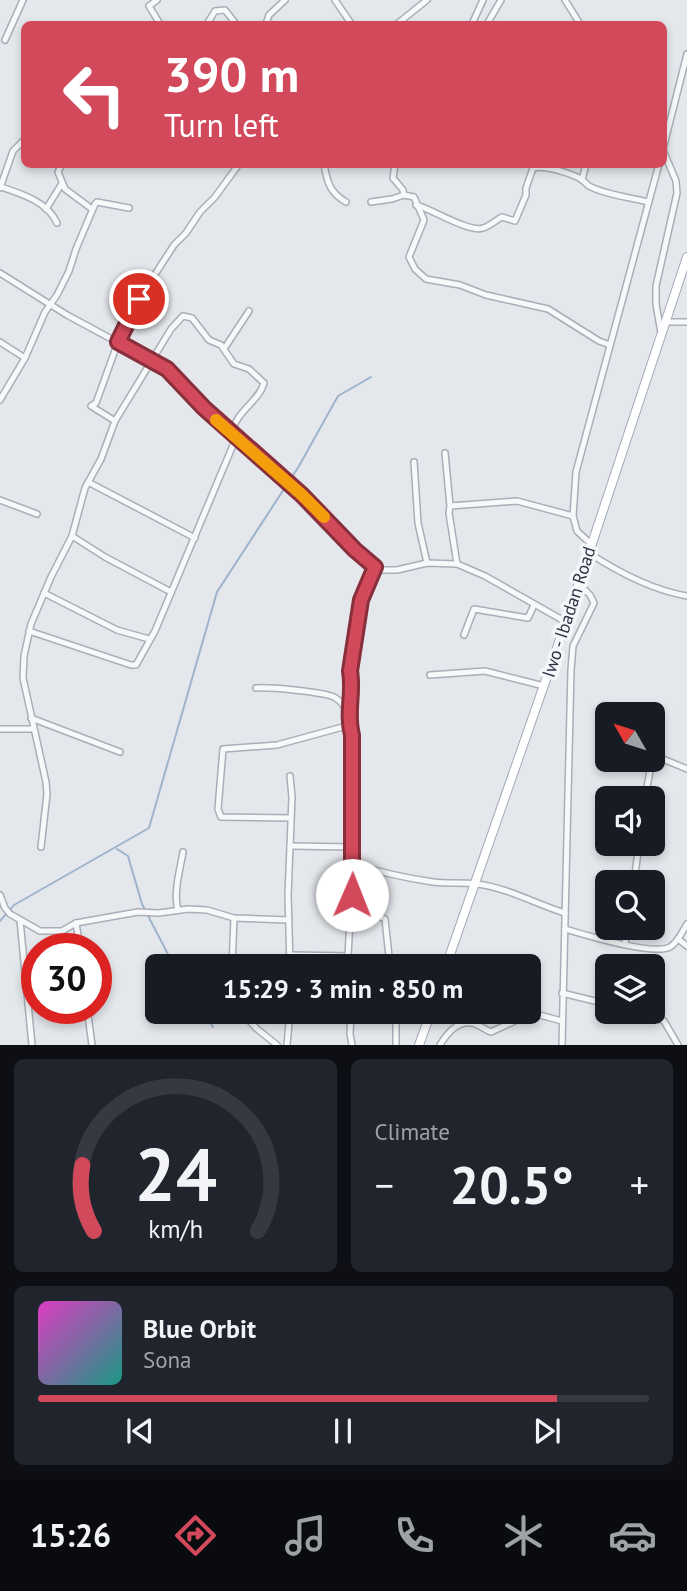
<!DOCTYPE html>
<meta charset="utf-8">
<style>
body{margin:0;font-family:"PT Sans",sans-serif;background:#20242c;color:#f1f3f6;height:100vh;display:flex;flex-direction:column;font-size:26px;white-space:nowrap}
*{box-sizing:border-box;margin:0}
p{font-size:23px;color:#9ea1a6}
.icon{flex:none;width:38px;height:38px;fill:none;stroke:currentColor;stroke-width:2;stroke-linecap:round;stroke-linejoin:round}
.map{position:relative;height:1045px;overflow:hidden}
.drawer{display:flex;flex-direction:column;gap:14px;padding:14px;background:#0d0f14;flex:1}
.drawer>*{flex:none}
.banner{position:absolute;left:21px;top:21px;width:646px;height:147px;border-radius:10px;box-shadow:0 4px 10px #0003;background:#d1495b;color:#fff;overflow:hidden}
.needle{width:46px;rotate:309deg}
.fabs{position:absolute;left:595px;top:702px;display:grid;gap:14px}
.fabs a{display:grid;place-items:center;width:70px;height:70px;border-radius:10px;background:#171b24;box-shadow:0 4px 10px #0003;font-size:35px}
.speed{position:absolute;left:21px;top:933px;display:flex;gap:14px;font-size:35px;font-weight:700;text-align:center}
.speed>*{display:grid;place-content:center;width:91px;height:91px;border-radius:50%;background:#171b24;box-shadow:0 4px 10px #0003;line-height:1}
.speed .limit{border:10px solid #d22;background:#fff;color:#111}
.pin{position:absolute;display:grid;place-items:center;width:60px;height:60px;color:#fff;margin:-30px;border:4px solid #fff;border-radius:50%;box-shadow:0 2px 7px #0007}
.me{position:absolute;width:77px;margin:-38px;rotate:1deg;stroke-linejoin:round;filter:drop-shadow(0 0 5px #0008)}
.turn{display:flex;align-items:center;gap:24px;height:147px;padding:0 28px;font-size:32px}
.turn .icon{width:91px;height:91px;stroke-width:2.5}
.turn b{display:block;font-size:49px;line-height:60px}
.big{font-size:52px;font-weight:600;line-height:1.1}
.drawer .card{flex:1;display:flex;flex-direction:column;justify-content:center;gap:10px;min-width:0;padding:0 24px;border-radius:10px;background:#20242c}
.drawer .dial{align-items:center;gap:0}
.dial svg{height:182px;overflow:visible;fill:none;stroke:#363941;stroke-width:7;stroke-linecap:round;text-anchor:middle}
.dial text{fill:#f1f3f6;stroke:none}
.song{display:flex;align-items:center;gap:21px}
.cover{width:84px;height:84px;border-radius:10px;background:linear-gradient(135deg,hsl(310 70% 55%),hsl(170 70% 35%))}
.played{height:7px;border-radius:4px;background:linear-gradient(90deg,#d1495b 85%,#363941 85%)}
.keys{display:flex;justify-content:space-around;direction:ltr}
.heat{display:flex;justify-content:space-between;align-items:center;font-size:38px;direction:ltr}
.drawer .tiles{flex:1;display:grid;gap:14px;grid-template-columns:1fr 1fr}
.card:last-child{grid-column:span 2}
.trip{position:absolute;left:145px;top:954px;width:396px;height:70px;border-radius:10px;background:#171b24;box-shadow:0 4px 10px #0003;font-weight:600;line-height:70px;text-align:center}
.tabs{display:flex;height:112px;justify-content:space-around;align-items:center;background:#090b0e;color:#9ea1a6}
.tabs .icon{width:49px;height:49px}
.tabs .selected{color:#d1495b}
.tabs b{font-size:32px;color:#f1f3f6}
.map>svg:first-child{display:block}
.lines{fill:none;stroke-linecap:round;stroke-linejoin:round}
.stream{stroke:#9fb4cc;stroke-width:2}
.street-casing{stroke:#a9aeb7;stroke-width:8}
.primary-casing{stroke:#a3abb8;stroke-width:10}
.street{stroke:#f7f8fa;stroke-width:5}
.primary{stroke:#fff;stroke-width:8}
.route-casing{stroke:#882f3b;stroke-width:18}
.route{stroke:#d1495b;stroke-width:12}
.slow{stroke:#f59e0b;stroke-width:12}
.labels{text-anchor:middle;stroke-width:7;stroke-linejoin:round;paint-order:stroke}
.street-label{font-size:18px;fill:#2b3445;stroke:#f4f6f9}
</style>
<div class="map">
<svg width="687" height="1045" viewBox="0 0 687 1045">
<rect width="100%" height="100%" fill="#e4e7ec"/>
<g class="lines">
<g class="stream">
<polyline points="117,849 128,856 142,904 174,966"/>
<polyline points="10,910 14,905 149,828 217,592 299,466 338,396 371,377"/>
<polyline points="0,921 6,914"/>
<polyline points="203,1012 213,1027"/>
</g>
<g class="street-casing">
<g id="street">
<polyline points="157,0 149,6 160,24"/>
<polyline points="335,0 350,22 349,24"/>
<polyline points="565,0 580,24"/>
<polyline points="207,24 215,11 225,10 236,24"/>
<polyline points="266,24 269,15 285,0"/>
<polyline points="397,24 427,0"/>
<polyline points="472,24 483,0"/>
<polyline points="487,24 501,0"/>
<polyline points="5,40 23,0"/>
<polyline points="663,149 687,54"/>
<path d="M 324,164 C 327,182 330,193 346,202"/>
<polyline points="395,164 393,178 403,190 404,195 414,197 424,220 409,257 415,269 426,279 460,285 486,295 548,309 599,341 610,345"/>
<polyline points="61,166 58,172 65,189 92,209"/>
<polyline points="582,180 586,164"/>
<path d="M 1,187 C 22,194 48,202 57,223"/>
<polyline points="0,188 13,151 24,140"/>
<polyline points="371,202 392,199 404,195"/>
<path d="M 416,205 C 432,209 469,233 483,228 C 490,226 496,220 502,217 L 515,221 L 526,195 L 526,188 L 533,168 C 545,165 570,173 581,179 C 584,181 586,184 589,186 C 606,195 629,197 648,202"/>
<polyline points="46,209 61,185"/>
<polyline points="0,273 67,315 167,369 204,408 302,495 355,550 375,567 383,570 397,570 427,563 457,564 485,576 566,622"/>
<polyline points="665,322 687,322"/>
<polyline points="661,333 656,304 656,286 677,193 676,181 663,150"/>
<polyline points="0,342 25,358"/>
<polyline points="224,349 249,311"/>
<polyline points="0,400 25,358 45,312 57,295 69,271 76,249 95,204 97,202 129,208"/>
<polyline points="115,421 91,406 96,403 122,331 139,299 174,245 186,233 200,212 215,197 239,164"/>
<polyline points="445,453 450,506"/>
<polyline points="414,462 418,523 427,563"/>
<polyline points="88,482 195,538"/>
<polyline points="0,500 37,514"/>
<polyline points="72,536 105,557 171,592"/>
<polyline points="591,544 577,531 573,516 576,472 659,164"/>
<path d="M 589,553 C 618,572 652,590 687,596"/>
<polyline points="457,564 449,513 450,506 517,501 573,516"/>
<polyline points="44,593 117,630 149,639"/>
<polyline points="29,631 131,665 136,665 155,631 236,438"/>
<polyline points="464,635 474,609 528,618 534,605"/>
<polyline points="430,675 485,671 544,686"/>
<path d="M 256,688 C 270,687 323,692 334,697 C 342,701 345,708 349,714"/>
<polyline points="31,718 120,752"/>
<polyline points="0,729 33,729"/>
<polyline points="290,776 292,797 288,895 290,966"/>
<polyline points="645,798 651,765 654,759 663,759 687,769"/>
<polyline points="291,818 221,817 218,809 223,749 277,745 350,725"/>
<polyline points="290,846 352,847"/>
<path d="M 41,847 L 47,794 L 46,782 L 23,678 L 24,656 L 31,624 L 51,577 L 72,536 L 85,488 L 101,459 L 115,421 L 171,329 L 183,316 L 192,318 L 209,340 L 221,345 L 234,364 L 249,369 L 264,383 C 259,402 235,411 232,434"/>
<path d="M 353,864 C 379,872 406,878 433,882 C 448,884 463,882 477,884 C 508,888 536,904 565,913"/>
<polyline points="634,882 639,844"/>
<polyline points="0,895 5,908 10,914 40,931 62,931 76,923 138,912 159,913 188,909 207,910 234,918 289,920"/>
<path d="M 178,910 C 173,893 180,870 183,852"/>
<polyline points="351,910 375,914 385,919 390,966"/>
<polyline points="20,920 32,1045"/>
<polyline points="76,923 80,948"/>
<path d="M 565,929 C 585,935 653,956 670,947 C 678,942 682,932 687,924"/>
<polyline points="678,939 687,946"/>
<polyline points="625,944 627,928"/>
<polyline points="291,955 348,956"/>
<polyline points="232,966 234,918"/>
<path d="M 349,966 L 348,956 L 353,864 L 352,735 C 347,713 354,693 350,671 L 361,600 L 375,567"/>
<polyline points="562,993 607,1004"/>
<polyline points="87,1008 92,1045"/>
<polyline points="241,1012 257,1029 277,1045"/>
<polyline points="351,1012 350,1034 352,1045"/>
<polyline points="641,1012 664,1021 678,1045"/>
<polyline points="287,1045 290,1012"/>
<polyline points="396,1045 396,1012"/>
<path d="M 440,1045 C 446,1035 456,1021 471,1023 C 477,1023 485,1030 491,1032 L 532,1013 L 562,1021"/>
<polyline points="562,1045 571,670 573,646 594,603 590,595 578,583"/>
</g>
</g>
<g class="primary-casing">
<g id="primary">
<polyline points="446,966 566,622 687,257"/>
<polyline points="419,1045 431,1012"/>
</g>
</g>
<use href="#street" class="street"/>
<use href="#primary" class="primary"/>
</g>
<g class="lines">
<g class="route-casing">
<path id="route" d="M 139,299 L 118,342 L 167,369 L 204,408 L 302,495 L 355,550 L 375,567 L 361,600 L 350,671 C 354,692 346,713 352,735 L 352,895"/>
</g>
<use href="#route" class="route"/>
<polyline class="slow" points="216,420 302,495 324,517"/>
</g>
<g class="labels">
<g class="street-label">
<text transform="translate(569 612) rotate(-72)" y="6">Iwo - Ibadan Road</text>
</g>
</g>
</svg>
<div class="fabs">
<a><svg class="needle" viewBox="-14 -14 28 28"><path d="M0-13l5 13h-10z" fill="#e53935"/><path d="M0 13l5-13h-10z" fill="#9ea1a6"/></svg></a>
<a><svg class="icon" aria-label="sound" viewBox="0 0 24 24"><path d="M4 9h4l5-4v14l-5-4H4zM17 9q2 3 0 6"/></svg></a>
<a><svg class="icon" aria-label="search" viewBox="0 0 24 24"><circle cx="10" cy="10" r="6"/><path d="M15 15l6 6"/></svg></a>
<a><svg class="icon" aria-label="layers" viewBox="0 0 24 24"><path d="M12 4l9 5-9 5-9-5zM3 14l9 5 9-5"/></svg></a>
</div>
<div class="speed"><div class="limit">30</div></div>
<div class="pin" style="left:139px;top:299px;background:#d93025"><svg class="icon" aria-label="arrive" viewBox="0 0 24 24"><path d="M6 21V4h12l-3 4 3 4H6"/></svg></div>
<svg class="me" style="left:352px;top:895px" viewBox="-20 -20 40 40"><circle r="19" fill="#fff"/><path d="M0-13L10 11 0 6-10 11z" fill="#d1495b"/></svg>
<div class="trip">15:29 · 3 min · 850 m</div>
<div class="banner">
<div class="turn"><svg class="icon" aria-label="left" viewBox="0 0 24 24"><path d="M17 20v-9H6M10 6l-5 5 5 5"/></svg><div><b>390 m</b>Turn left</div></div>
</div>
</div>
<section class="drawer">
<div class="tiles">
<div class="card dial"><svg viewBox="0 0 100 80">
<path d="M14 69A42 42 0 1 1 86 69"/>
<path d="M14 69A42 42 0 0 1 9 40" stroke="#d1495b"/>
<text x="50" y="56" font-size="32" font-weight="700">24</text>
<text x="50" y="72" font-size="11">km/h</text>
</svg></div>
<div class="card"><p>Climate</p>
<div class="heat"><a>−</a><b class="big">20.5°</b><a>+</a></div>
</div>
<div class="card">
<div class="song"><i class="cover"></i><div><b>Blue Orbit</b><p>Sona</p></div></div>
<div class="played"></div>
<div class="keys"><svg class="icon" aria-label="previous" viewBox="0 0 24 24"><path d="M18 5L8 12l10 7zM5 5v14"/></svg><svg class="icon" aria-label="pause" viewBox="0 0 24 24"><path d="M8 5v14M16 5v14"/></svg><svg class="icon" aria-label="next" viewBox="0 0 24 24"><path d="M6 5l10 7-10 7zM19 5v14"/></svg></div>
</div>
</div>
</section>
<nav class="tabs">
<b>15:26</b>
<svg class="icon selected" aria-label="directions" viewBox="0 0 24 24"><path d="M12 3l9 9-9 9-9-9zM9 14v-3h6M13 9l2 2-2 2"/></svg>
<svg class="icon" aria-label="music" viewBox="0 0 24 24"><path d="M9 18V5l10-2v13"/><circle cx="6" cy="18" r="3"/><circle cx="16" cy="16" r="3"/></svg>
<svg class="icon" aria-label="phone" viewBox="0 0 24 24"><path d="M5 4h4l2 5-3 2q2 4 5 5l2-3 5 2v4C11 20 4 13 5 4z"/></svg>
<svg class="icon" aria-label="climate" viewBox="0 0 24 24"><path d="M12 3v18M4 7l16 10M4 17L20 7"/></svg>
<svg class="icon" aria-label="car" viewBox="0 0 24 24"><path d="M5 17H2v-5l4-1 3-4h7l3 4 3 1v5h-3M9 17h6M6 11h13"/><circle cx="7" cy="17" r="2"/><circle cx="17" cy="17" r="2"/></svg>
</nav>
